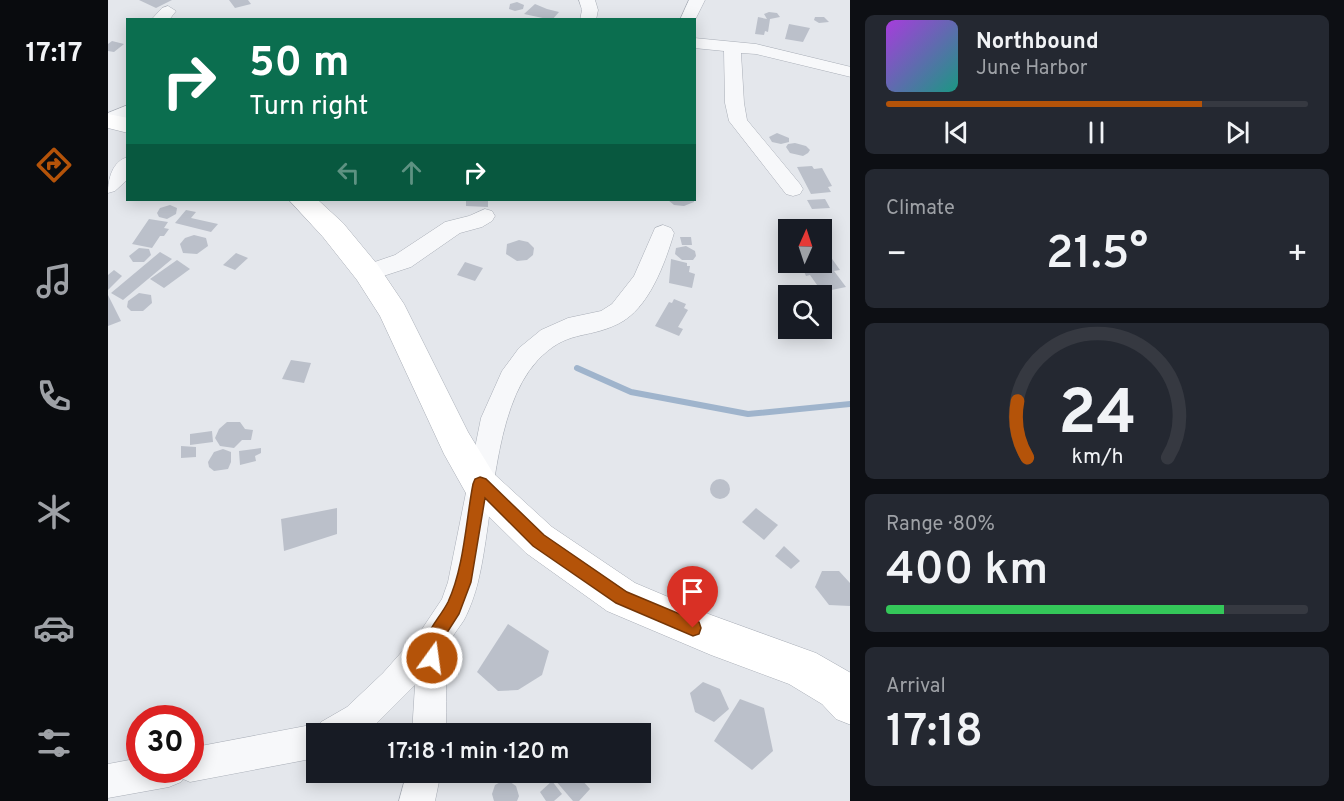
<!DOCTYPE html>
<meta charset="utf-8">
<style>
body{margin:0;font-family:Overpass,sans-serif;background:#242831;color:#f1f3f6;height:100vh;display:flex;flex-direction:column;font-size:22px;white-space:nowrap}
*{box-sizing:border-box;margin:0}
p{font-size:20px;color:#9ea1a6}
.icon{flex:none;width:33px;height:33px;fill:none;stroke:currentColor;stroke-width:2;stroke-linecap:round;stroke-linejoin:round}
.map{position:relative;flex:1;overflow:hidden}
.sheet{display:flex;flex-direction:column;gap:15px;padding:15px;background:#0d0f14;width:494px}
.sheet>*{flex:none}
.banner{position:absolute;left:18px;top:18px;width:570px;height:183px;border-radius:0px;box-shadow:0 3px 15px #0003;background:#0b6e4f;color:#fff;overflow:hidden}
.needle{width:39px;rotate:3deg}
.buttons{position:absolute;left:670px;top:219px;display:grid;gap:12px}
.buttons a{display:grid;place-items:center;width:54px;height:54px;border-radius:0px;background:#171b24;box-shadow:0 3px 15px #0003;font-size:30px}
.speed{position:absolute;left:18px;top:705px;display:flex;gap:12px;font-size:30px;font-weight:700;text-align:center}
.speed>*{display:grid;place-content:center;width:78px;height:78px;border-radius:50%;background:#171b24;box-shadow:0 3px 15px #0003;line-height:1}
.speed .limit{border:9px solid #d22;background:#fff;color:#111}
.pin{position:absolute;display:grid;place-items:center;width:51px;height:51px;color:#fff;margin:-62px -26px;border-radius:50% 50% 50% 0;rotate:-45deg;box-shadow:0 0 6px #0007}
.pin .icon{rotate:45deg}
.me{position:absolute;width:66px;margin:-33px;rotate:14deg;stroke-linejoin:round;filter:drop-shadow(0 0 4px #0008)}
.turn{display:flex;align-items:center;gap:21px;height:126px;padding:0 24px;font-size:27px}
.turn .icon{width:78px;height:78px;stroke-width:2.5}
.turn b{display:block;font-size:42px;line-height:51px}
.lanes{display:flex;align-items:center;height:57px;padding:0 24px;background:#0003;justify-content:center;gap:30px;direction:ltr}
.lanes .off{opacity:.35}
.big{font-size:45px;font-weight:600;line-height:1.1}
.sheet .card{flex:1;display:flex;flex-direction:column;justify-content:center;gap:9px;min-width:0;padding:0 21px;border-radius:9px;background:#242831}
.sheet .dial{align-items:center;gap:0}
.dial svg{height:156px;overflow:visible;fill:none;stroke:#363941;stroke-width:7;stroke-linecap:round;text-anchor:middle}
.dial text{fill:#f1f3f6;stroke:none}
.song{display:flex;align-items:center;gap:18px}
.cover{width:72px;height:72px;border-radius:9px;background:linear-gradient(135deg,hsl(280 70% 55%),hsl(170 70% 35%))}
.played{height:6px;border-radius:3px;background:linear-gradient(90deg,#b45309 75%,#363941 75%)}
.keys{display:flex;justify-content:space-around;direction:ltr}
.heat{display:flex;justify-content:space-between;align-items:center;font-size:33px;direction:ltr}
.charge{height:9px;border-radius:4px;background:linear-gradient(90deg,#34c759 80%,#363941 0)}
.trip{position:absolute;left:198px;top:723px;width:345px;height:60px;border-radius:0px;background:#171b24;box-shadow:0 3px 15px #0003;font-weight:600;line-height:60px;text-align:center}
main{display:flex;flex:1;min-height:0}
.menu{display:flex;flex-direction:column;width:108px;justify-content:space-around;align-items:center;background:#090b0e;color:#9ea1a6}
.menu .icon{width:42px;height:42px}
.menu .active{color:#b45309}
.menu b{font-size:27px;color:#f1f3f6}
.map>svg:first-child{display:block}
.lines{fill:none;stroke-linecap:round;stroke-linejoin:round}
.stream{stroke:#9fb4cc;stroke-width:6}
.building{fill:#bbc0ca}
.street-casing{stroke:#a9aeb7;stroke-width:1}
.secondary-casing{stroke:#a9aeb7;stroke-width:1}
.street{fill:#f7f8fa;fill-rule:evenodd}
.secondary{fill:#fff;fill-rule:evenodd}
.route{fill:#b45309;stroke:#753606;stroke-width:1.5}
</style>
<main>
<nav class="menu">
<b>17:17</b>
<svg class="icon active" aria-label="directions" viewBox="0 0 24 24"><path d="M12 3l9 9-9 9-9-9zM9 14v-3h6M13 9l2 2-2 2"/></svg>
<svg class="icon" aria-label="music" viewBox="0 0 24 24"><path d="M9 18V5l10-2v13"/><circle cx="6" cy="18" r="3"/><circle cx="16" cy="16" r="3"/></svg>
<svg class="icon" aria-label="phone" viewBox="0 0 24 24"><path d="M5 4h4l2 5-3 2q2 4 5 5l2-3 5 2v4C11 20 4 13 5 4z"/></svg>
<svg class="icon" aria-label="climate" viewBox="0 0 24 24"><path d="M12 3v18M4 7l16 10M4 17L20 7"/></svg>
<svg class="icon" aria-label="car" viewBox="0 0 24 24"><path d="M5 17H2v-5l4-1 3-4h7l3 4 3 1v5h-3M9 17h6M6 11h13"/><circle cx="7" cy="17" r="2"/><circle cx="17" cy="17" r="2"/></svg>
<svg class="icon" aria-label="filters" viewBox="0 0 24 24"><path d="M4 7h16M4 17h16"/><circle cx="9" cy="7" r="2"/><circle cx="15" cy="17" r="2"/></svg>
</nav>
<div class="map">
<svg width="743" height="801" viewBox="0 0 743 801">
<rect width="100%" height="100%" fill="#e4e7ec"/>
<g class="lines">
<polyline class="stream" points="469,368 523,392 640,414 743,404"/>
</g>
<g class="building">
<polygon points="31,0 64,0 48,8"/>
<polygon points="121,0 140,0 143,4 127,8"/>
<polygon points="409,2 416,5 415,9 407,11 401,9 402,4"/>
<polygon points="427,4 439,9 451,12 444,20 416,14"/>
<polygon points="661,12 669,13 672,17 662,19 660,32 657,31 656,35 647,34 650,17 659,19 656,14"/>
<polygon points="707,17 716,17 721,22 711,23 706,20"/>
<polygon points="681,24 702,28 695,42 677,39"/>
<polygon points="4,41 16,44 6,52 0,51 0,44"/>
<polygon points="669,133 681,138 681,142 673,144 664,142 661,137"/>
<polygon points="687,143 698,146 702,150 700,153 695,156 682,153 678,147 680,144"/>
<polygon points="704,166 706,169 714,168 724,186 720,187 723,192 703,194 689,167"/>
<polygon points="717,199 722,208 704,209 699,200"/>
<polygon points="358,200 380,200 380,207 358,206"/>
<polygon points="560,200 586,200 586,202 576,206 566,205"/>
<polygon points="62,205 69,208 68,214 59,219 51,217 49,213 52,208"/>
<polygon points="78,210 88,212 83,218 110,224 103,232 67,223"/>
<polygon points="41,219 60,222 56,228 61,229 56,236 52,236 44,248 24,244"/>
<polygon points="86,235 98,238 100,246 89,254 75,253 72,244 77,238"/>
<polygon points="572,237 583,237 584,245 574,245"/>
<polygon points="411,240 420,242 426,248 425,255 419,260 409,261 398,254 399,244"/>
<polygon points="578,246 587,251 588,256 585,260 574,260 567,254 568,248"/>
<polygon points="31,248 41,249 43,255 36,262 25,262 21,256"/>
<polygon points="52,252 64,259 15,300 3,293"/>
<polygon points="128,253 140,258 127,270 115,265"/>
<polygon points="722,256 732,270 726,271 738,287 714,292 702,275 698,276 692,262 714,262 714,258"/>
<polygon points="563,259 579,263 579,266 582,266 581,272 587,274 584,288 561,283"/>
<polygon points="69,260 82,269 56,288 42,279"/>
<polygon points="357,262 375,268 367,281 349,275"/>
<polygon points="6,270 14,276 0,290 0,275"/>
<polygon points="31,293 43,295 44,303 35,311 23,311 19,307 20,301"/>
<polygon points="0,295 13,321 0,326"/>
<polygon points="566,299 578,304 576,308 580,310 570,327 575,329 571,336 547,326 561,302 564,303"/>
<polygon points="183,360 203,363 196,383 174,379"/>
<polygon points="119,422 132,422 137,429 145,430 143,440 134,440 126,448 112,446 107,438 111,429"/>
<polygon points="104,431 105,442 82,445 82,434"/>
<polygon points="73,446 88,447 88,457 73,458"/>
<polygon points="153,448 153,453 147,456 148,461 132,465 131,451"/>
<polygon points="115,449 123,452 123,462 120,469 106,471 101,467 100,462 106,452"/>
<circle cx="612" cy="489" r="10"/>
<polygon points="229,508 229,534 176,551 173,519"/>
<polygon points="648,508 670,525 656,540 634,522"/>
<polygon points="676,546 692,561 683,569 667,556"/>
<polygon points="714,571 731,571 743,584 742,606 721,605 707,587"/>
<polygon points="400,624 441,651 434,675 410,690 390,691 369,672"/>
<polygon points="595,682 612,689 621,709 606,722 587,712 582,693"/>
<polygon points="632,699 656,708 665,751 644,770 606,741"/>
<polygon points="454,772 467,772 482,789 471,801 465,801 447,780"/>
<polygon points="398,779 408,786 411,796 409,801 386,801 384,794 387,785"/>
<polygon points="444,781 454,794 446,801 438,801 432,792"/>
</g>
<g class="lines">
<g class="street-casing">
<g id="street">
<polygon points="471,0 487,0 490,10 488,20 472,20 474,10"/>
<polygon points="581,0 597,0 586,22 586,20 572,20"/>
<polygon points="60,6 68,11 61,20 43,20 54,8"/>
<polygon points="586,38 648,44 743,67 743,77 648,54 633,53 636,103 639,120 692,184 695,189 692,194 685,196 678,194 621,121 617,103 616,51 586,48"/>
<polygon points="20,105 20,117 0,126 0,113"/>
<path d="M 20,157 L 20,179 L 7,191 L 0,193 C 0,179 4,161 20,157 Z"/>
<polygon points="377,209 384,211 387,216 384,221 374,227 352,233 303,267 260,281 252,279 249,273 252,267 287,255 337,222 361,216"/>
<path d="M 555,225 L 563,228 L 566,233 C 557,263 541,309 510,324 C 477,340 459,329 429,361 C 384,410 386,517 370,582 C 367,594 362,609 356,620 C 351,628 342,638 340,647 C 337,676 339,705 338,734 L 304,734 L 307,685 L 258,734 L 208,734 L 208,758 L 82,782 L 75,779 L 73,782 L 61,787 L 0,798 L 0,764 L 32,758 L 32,770 L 82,770 L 82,748 L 208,724 L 212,726 L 213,722 L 239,707 L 275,673 L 314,629 L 334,599 L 340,582 L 373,418 L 394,371 L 411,348 L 433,330 L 460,318 L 493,311 L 504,304 L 526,276 L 547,228 Z"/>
<polygon points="299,772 333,772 327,801 291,801"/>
</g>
</g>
<g class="secondary-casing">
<g id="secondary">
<polygon points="0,114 20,118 20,133 0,128"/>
<polygon points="181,200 210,200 235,223 269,264 296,304 360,432 385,473 444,527 527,583 603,615 708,653 743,673 743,725 728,719 714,704 681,684 603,655 499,611 418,553 359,495 336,454 272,316 249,280 215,237"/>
</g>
</g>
<use href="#street" class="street"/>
<use href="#secondary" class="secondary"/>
</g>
<path class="route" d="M 372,477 L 378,479 L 436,535 L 519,592 L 591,622 L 593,628 L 591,634 L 585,636 L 508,603 L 425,546 L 377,498 L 363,582 L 351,614 L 333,642 L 330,664 L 324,667 L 318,664 C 308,639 330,622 340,602 C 356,568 358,520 365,484 L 367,479 Z"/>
</svg>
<div class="buttons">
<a><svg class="needle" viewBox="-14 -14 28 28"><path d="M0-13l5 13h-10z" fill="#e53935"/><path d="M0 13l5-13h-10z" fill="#9ea1a6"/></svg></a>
<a><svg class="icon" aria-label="search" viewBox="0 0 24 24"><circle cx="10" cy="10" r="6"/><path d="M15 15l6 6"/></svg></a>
</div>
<div class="speed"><div class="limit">30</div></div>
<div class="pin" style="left:585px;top:628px;background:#d93025"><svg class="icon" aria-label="arrive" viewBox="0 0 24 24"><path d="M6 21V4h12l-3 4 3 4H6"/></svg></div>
<svg class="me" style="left:324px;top:658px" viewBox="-20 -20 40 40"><circle r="17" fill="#b45309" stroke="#fff" stroke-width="3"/><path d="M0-11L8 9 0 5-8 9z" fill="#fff"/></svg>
<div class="trip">17:18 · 1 min · 120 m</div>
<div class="banner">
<div class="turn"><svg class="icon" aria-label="right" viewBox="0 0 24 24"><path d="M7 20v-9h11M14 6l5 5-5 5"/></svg><div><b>50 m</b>Turn right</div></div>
<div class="lanes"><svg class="icon off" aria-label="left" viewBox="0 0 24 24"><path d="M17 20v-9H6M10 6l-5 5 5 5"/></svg><svg class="icon off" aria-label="ahead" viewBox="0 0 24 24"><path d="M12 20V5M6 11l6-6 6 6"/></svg><svg class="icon" aria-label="right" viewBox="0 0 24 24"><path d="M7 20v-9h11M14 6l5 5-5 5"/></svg></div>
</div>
</div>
<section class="sheet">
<div class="card">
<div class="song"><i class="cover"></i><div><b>Northbound</b><p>June Harbor</p></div></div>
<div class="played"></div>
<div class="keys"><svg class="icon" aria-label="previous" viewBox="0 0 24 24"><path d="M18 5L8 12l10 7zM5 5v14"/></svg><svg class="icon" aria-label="pause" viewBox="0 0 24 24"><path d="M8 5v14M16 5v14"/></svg><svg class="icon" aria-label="next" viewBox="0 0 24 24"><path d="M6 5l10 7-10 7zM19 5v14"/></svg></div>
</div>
<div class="card"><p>Climate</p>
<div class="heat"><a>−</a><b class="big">21.5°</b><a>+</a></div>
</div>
<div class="card dial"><svg viewBox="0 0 100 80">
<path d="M14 69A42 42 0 1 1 86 69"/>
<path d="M14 69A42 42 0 0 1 9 40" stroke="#b45309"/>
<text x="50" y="56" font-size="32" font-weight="700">24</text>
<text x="50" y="72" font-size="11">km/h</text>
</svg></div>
<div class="card"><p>Range · 80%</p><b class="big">400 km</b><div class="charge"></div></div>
<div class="card"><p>Arrival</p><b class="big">17:18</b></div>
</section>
</main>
